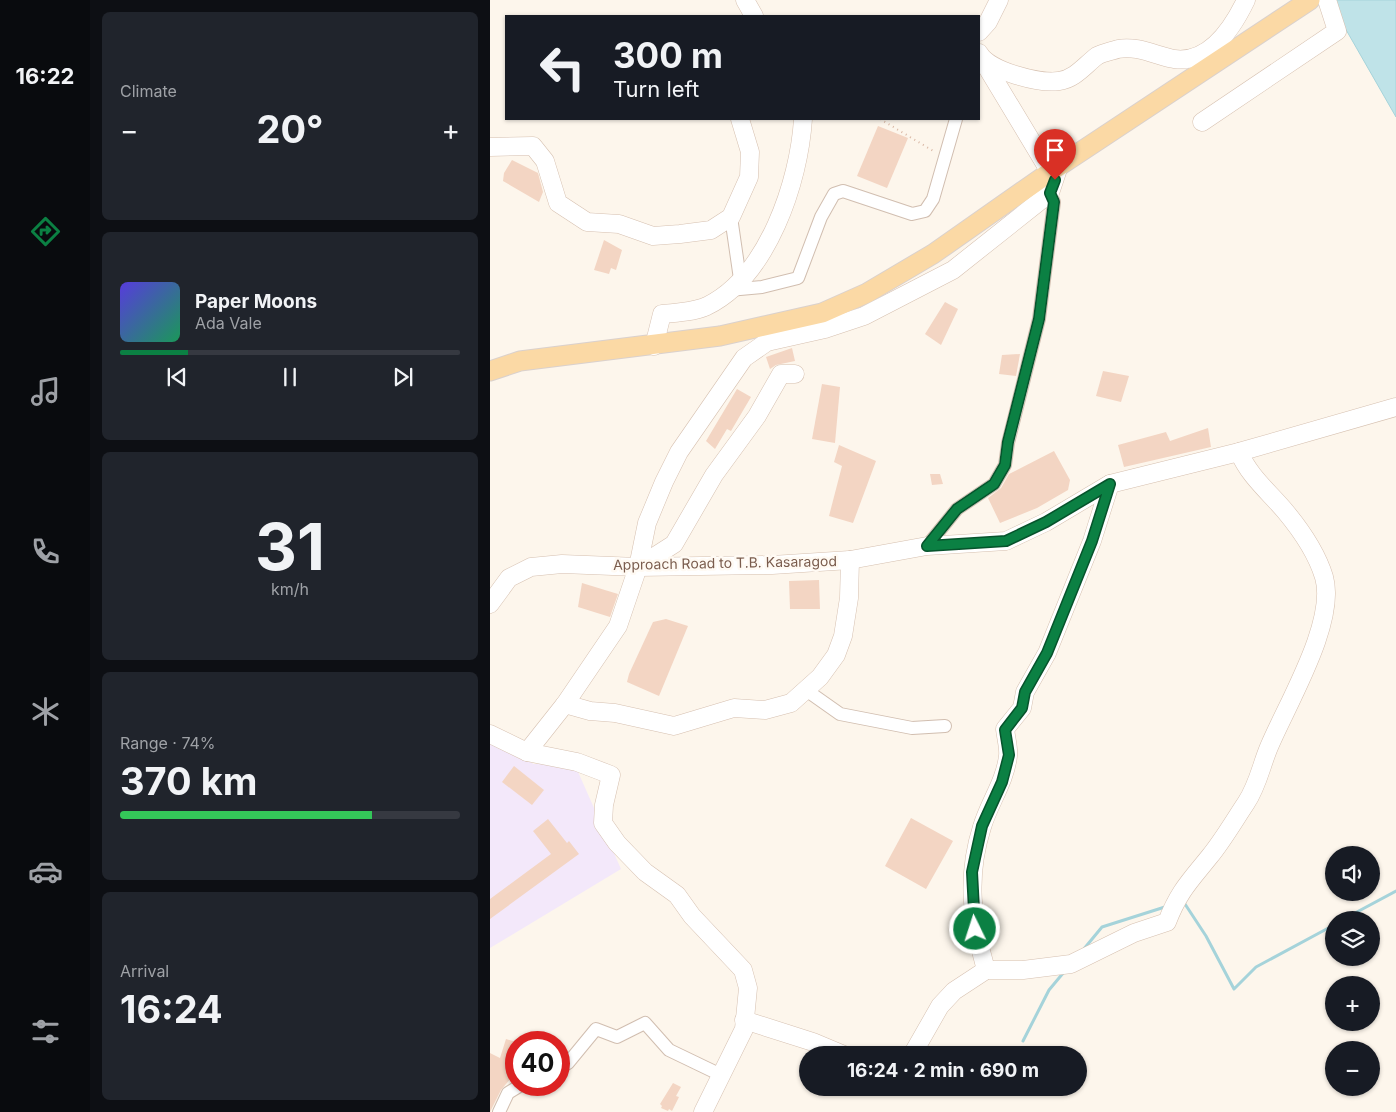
<!DOCTYPE html>
<meta charset="utf-8">
<style>
body{margin:0;font-family:Inter,sans-serif;background:#20242c;color:#f1f3f6;height:100vh;display:flex;flex-direction:column;font-size:19px;white-space:nowrap}
*{box-sizing:border-box;margin:0}
p{font-size:16px;color:#9ea1a6}
.icon{flex:none;width:28px;height:28px;fill:none;stroke:currentColor;stroke-width:2;stroke-linecap:round;stroke-linejoin:round}
.map{position:relative;flex:1;overflow:hidden}
.side{display:flex;flex-direction:column;gap:12px;padding:12px;background:#0d0f14;width:400px}
.side>*{flex:none}
.banner{position:absolute;left:15px;top:15px;width:475px;height:105px;border-radius:0px;box-shadow:0 1px 4px #0004;background:#171b24;color:#f1f3f6;overflow:hidden}
.fabs{position:absolute;left:835px;top:846px;display:grid;gap:10px}
.fabs a{display:grid;place-items:center;width:55px;height:55px;border-radius:50%;background:#171b24;box-shadow:0 1px 4px #0004;font-size:25px}
.speed{position:absolute;left:15px;top:1031px;display:flex;gap:10px;font-size:25px;font-weight:700;text-align:center}
.speed>*{display:grid;place-content:center;width:65px;height:65px;border-radius:50%;background:#171b24;box-shadow:0 1px 4px #0004;line-height:1}
.speed .limit{border:8px solid #d22;background:#fff;color:#111}
.pin{position:absolute;display:grid;place-items:center;width:42px;height:42px;color:#fff;margin:-51px -21px;border-radius:50% 50% 50% 0;rotate:-45deg;box-shadow:0 0 5px #0007}
.pin .icon{rotate:45deg}
.me{position:absolute;width:55px;margin:-28px;rotate:356deg;stroke-linejoin:round;filter:drop-shadow(0 0 4px #0008)}
.turn{display:flex;align-items:center;gap:18px;height:105px;padding:0 25px;font-size:22px}
.turn .icon{width:65px;height:65px;stroke-width:2.5}
.turn b{display:block;font-size:35px;line-height:42px}
.big{font-size:38px;font-weight:700;line-height:1.1}
.side .tile{flex:1;display:flex;flex-direction:column;justify-content:center;gap:8px;min-width:0;padding:0 18px;border-radius:8px;background:#20242c}
.side .dial{align-items:center;gap:0}
.dial b{font-size:65px;line-height:1}
.song{display:flex;align-items:center;gap:15px}
.cover{width:60px;height:60px;border-radius:8px;background:linear-gradient(135deg,hsl(250 70% 55%),hsl(150 70% 35%))}
.played{height:5px;border-radius:2px;background:linear-gradient(90deg,#0b8043 20%,#363941 20%)}
.keys{display:flex;justify-content:space-around;direction:ltr}
.heat{display:flex;justify-content:space-between;align-items:center;font-size:28px;direction:ltr}
.charge{height:8px;border-radius:4px;background:linear-gradient(90deg,#34c759 74%,#363941 0)}
.trip{position:absolute;left:309px;top:1046px;width:288px;height:50px;border-radius:25px;background:#171b24;box-shadow:0 1px 4px #0004;font-weight:700;line-height:50px;text-align:center}
main{display:flex;flex:1;min-height:0}
.tabs{display:flex;flex-direction:column;width:90px;justify-content:space-around;align-items:center;background:#090b0e;color:#9ea1a6}
.tabs .icon{width:35px;height:35px}
.tabs .selected{color:#0b8043}
.tabs b{font-size:22px;color:#f1f3f6}
.map>svg:first-child{display:block}
.education{fill:#f3e8fa}
.water{fill:#bfe3e8;stroke:#a5d3da}
.lines{fill:none;stroke-linecap:round;stroke-linejoin:round}
.stream{stroke:#a5d3da;stroke-width:3}
.building{fill:#f3d5c3}
.street-casing{stroke:#d1beb0;stroke-width:14}
.secondary-casing{stroke:#d6c0b0;stroke-width:19}
.primary-casing{stroke:#dad1cd;stroke-width:21}
.path{stroke:#d9b8a5;stroke-width:2;stroke-dasharray:1 4;stroke-linecap:butt}
.street{stroke:#fff;stroke-width:12}
.secondary{stroke:#fff;stroke-width:18}
.primary{stroke:#fbd9a5;stroke-width:19}
.route-casing{stroke:#07532c;stroke-width:12}
.route{stroke:#0b8043;stroke-width:9}
.labels{text-anchor:middle;stroke-width:5;stroke-linejoin:round;paint-order:stroke}
.street-label{font-size:14px;fill:#7a5c4d;stroke:#fffaf3}
</style>
<main>
<nav class="tabs">
<b>16:22</b>
<svg class="icon selected" aria-label="directions" viewBox="0 0 24 24"><path d="M12 3l9 9-9 9-9-9zM9 14v-3h6M13 9l2 2-2 2"/></svg>
<svg class="icon" aria-label="music" viewBox="0 0 24 24"><path d="M9 18V5l10-2v13"/><circle cx="6" cy="18" r="3"/><circle cx="16" cy="16" r="3"/></svg>
<svg class="icon" aria-label="phone" viewBox="0 0 24 24"><path d="M5 4h4l2 5-3 2q2 4 5 5l2-3 5 2v4C11 20 4 13 5 4z"/></svg>
<svg class="icon" aria-label="climate" viewBox="0 0 24 24"><path d="M12 3v18M4 7l16 10M4 17L20 7"/></svg>
<svg class="icon" aria-label="car" viewBox="0 0 24 24"><path d="M5 17H2v-5l4-1 3-4h7l3 4 3 1v5h-3M9 17h6M6 11h13"/><circle cx="7" cy="17" r="2"/><circle cx="17" cy="17" r="2"/></svg>
<svg class="icon" aria-label="filters" viewBox="0 0 24 24"><path d="M4 7h16M4 17h16"/><circle cx="9" cy="7" r="2"/><circle cx="15" cy="17" r="2"/></svg>
</nav>
<section class="side">
<div class="tile"><p>Climate</p>
<div class="heat"><a>−</a><b class="big">20°</b><a>+</a></div>
</div>
<div class="tile">
<div class="song"><i class="cover"></i><div><b>Paper Moons</b><p>Ada Vale</p></div></div>
<div class="played"></div>
<div class="keys"><svg class="icon" aria-label="previous" viewBox="0 0 24 24"><path d="M18 5L8 12l10 7zM5 5v14"/></svg><svg class="icon" aria-label="pause" viewBox="0 0 24 24"><path d="M8 5v14M16 5v14"/></svg><svg class="icon" aria-label="next" viewBox="0 0 24 24"><path d="M6 5l10 7-10 7zM19 5v14"/></svg></div>
</div>
<div class="tile dial"><b>31</b><p>km/h</p></div>
<div class="tile"><p>Range · 74%</p><b class="big">370 km</b><div class="charge"></div></div>
<div class="tile"><p>Arrival</p><b class="big">16:24</b></div>
</section>
<div class="map">
<svg width="906" height="1112" viewBox="0 0 906 1112">
<rect width="100%" height="100%" fill="#fdf6ec"/>
<polygon class="education" points="0,744 44,764 85,765 131,869 0,948"/>
<polygon class="water" points="839,0 906,0 906,117"/>
<g class="lines">
<g class="stream">
<polyline points="693,901 716,936 744,989 766,967 844,925"/>
<polyline points="852,920 906,891"/>
<polyline points="593,950 612,927 678,906"/>
<polyline points="533,1041 559,990 574,972"/>
</g>
</g>
<g class="building">
<polygon points="388,126 418,138 397,188 367,176"/>
<polygon points="22,160 48,173 53,192 49,202 13,181 14,173"/>
<polygon points="114,240 132,250 126,270 121,268 119,274 104,270"/>
<polygon points="455,302 468,309 451,345 435,334"/>
<polygon points="302,348 305,361 286,365 280,369 276,357"/>
<polygon points="530,354 526,376 509,374 512,355"/>
<polygon points="613,371 639,376 631,402 606,396"/>
<polygon points="332,384 350,387 345,443 322,439"/>
<polygon points="247,389 261,397 241,431 237,429 225,449 216,441"/>
<polygon points="718,428 721,447 634,467 628,445 676,432 680,441"/>
<polygon points="349,445 386,461 363,523 339,516 352,466 344,462"/>
<polygon points="564,451 580,480 578,490 547,508 510,523 498,498 511,488 519,474"/>
<polygon points="440,474 450,474 453,484 442,485"/>
<polygon points="329,580 330,609 300,609 299,581"/>
<polygon points="92,583 128,594 120,617 88,607"/>
<polygon points="176,619 198,626 169,696 137,682 139,674 163,622"/>
<polygon points="24,766 54,790 42,805 12,782"/>
<polygon points="421,818 463,841 436,889 395,866"/>
<polygon points="58,819 77,843 79,841 89,854 0,919 0,899 61,854 43,831"/>
<polygon points="16,1039 26,1042 26,1062 21,1078 11,1090 0,1112 0,1053 10,1058"/>
<polygon points="183,1083 191,1087 186,1096 189,1097 182,1111 179,1109 178,1111 171,1108 172,1106 170,1104"/>
</g>
<g class="lines">
<g class="street-casing">
<g id="street">
<polyline points="241,217 250,279"/>
<polyline points="239,290 272,287 308,278 331,217 344,194 353,191 422,214 435,211 443,199 466,119"/>
<polyline points="437,546 467,509 504,484 515,465 518,443 549,319 564,202 560,193"/>
<polyline points="316,690 350,714 422,728 455,726"/>
<polyline points="69,1066 78,1063 106,1029 127,1037 155,1023 179,1050 231,1075"/>
<polyline points="9,1112 18,1093 31,1085"/>
</g>
</g>
<g class="secondary-casing">
<g id="secondary">
<polyline points="255,0 264,16"/>
<polyline points="489,32 498,22 509,0"/>
<path d="M 489,53 C 499,71 549,84 569,81 C 585,79 595,65 607,56 C 612,53 622,51 628,49 C 647,45 667,56 684,59 C 720,64 743,27 756,0"/>
<polyline points="495,64 560,172"/>
<polyline points="712,122 847,31 837,0"/>
<polyline points="0,147 43,146 55,161 68,203 97,222 129,224 163,236 190,234 221,230 241,217 259,177 260,152 250,119"/>
<path d="M 164,346 L 172,314 C 186,313 204,312 217,306 C 278,276 309,182 313,119"/>
<polyline points="148,567 184,544 224,475 267,416 291,374 305,374"/>
<polyline points="0,604 19,578 41,567 72,564 148,567 282,565 360,560 437,546 516,541 556,522 620,484 749,452 906,407"/>
<polyline points="75,704 100,711 125,713 184,726 244,708 275,710 301,703 330,677 346,655 353,636 359,598 360,560"/>
<polyline points="0,734 37,752 75,704 128,626 148,567 157,523 174,482 189,452 254,358 277,342 335,329 374,316 463,270 560,193 569,166"/>
<polyline points="37,752 87,762 121,775 114,805 113,823 127,843 155,872 187,895 202,916 253,970 258,988 254,1029 213,1112"/>
<path d="M 496,970 C 482,921 476,877 492,827 C 499,803 515,782 518,756 C 519,748 516,738 515,729 L 532,708 L 535,692 L 557,653 L 602,541 L 620,484"/>
<polyline points="254,1020 323,1042 354,1055"/>
<path d="M 422,1055 L 450,1006 L 464,991 L 496,970 L 533,970 L 581,964 L 644,933 L 677,922 C 689,891 700,881 720,856 C 733,840 744,821 756,803 C 768,785 771,766 779,747 C 797,704 847,622 834,577 C 827,554 810,529 795,511 C 779,492 759,476 749,452"/>
</g>
</g>
<g class="primary-casing">
<polyline id="primary" points="0,371 30,361 230,336 332,313 377,293 443,254 560,172 820,0"/>
</g>
<polyline class="path" points="390,119 445,152"/>
<use href="#street" class="street"/>
<use href="#secondary" class="secondary"/>
<use href="#primary" class="primary"/>
</g>
<g class="lines">
<g class="route-casing">
<polyline id="route" points="485,929 482,872 492,826 512,782 519,755 515,730 532,708 535,692 557,653 602,541 620,484 556,522 516,541 437,546 467,509 504,484 515,465 518,442 549,319 564,202 560,193 565,180"/>
</g>
<use href="#route" class="route"/>
</g>
<g class="labels">
<g class="street-label">
<text transform="translate(235 563) rotate(-1)" y="5">Approach Road to T.B. Kasaragod</text>
</g>
</g>
</svg>
<div class="fabs">
<a><svg class="icon" aria-label="sound" viewBox="0 0 24 24"><path d="M4 9h4l5-4v14l-5-4H4zM17 9q2 3 0 6"/></svg></a>
<a><svg class="icon" aria-label="layers" viewBox="0 0 24 24"><path d="M12 4l9 5-9 5-9-5zM3 14l9 5 9-5"/></svg></a>
<a>+</a>
<a>−</a>
</div>
<div class="speed"><div class="limit">40</div></div>
<div class="pin" style="left:565px;top:180px;background:#d93025"><svg class="icon" aria-label="arrive" viewBox="0 0 24 24"><path d="M6 21V4h12l-3 4 3 4H6"/></svg></div>
<svg class="me" style="left:485px;top:929px" viewBox="-20 -20 40 40"><circle r="17" fill="#0b8043" stroke="#fff" stroke-width="3"/><path d="M0-11L8 9 0 5-8 9z" fill="#fff"/></svg>
<div class="trip">16:24 · 2 min · 690 m</div>
<div class="banner">
<div class="turn"><svg class="icon" aria-label="left" viewBox="0 0 24 24"><path d="M17 20v-9H6M10 6l-5 5 5 5"/></svg><div><b>300 m</b>Turn left</div></div>
</div>
</div>
</main>
